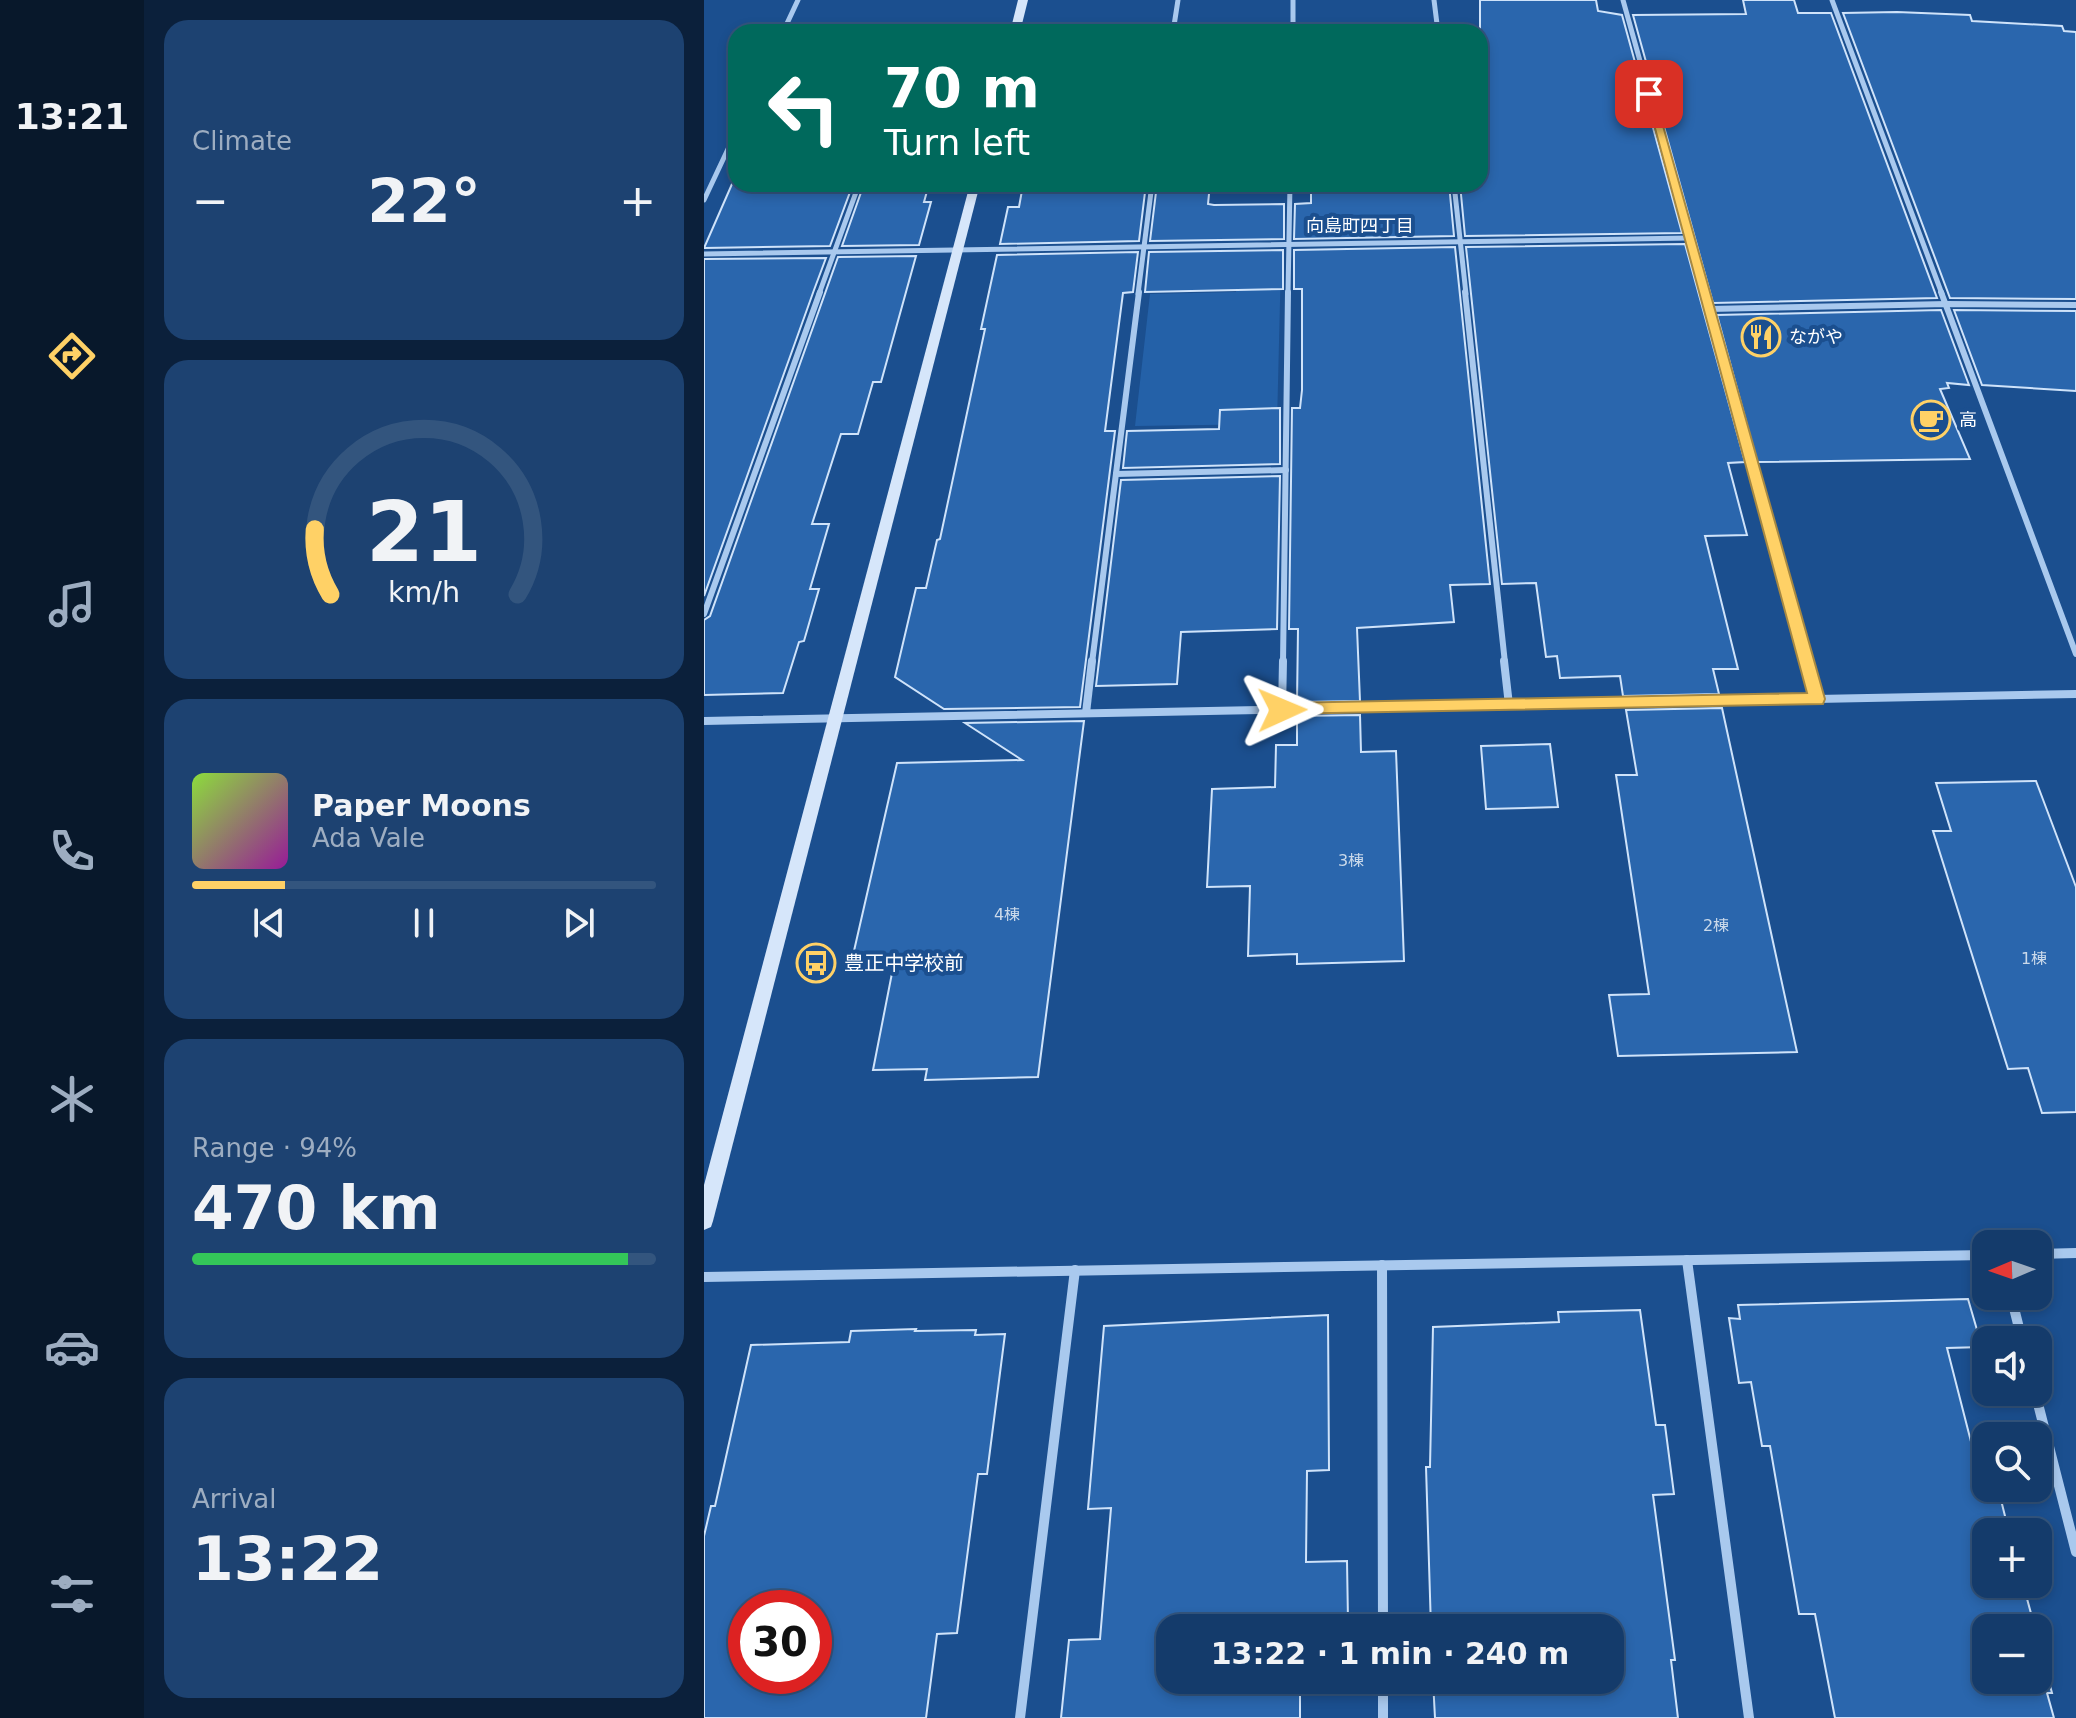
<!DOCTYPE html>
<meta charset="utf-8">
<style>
body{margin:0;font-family:"DejaVu Sans","Noto Sans JP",sans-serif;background:#1d4271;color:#f1f3f6;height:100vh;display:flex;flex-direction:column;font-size:30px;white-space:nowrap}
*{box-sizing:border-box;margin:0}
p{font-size:26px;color:#9dadc1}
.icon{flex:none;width:44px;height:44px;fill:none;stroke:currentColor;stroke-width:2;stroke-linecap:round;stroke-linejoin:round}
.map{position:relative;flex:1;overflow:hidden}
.drawer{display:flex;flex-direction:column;gap:20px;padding:20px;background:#0b203b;width:560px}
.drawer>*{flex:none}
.top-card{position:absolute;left:24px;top:24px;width:760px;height:168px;border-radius:24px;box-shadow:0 4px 12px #0003,0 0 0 2px #33557e;background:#00695c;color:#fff;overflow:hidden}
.needle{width:52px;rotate:268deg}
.tools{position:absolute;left:1268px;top:1230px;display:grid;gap:16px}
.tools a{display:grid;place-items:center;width:80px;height:80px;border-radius:16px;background:#143b6b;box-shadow:0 4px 12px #0003,0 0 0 2px #33557e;font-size:40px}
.speed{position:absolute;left:24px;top:1590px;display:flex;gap:16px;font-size:40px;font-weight:700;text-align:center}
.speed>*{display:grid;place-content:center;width:104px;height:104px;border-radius:50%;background:#143b6b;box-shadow:0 4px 12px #0003,0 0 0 2px #33557e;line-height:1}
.speed .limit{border:12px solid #d22;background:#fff;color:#111}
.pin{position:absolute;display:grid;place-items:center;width:68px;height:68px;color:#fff;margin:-34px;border-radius:16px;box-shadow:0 4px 12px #0006}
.me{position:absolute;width:88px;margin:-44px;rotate:89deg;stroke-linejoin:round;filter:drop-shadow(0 0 6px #0008)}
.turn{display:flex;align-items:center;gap:28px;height:168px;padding:0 24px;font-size:36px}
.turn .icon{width:104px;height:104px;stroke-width:2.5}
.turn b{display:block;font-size:56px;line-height:68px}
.big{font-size:60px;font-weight:700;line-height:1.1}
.drawer .tile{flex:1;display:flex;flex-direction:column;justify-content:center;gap:12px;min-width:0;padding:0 28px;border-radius:24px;background:#1d4271}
.drawer .dial{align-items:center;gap:0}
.dial svg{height:208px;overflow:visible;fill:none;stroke:#33557e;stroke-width:7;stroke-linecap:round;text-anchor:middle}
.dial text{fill:#f1f3f6;stroke:none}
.song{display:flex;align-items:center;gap:24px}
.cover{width:96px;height:96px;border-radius:12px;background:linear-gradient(135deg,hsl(90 70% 55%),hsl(300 70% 35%))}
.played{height:8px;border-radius:4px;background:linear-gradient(90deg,#ffd166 20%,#33557e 20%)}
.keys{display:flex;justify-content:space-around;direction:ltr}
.heat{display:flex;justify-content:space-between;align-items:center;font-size:44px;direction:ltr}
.charge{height:12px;border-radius:6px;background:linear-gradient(90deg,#34c759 94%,#33557e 0)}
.trip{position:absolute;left:452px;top:1614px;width:468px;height:80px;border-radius:24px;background:#143b6b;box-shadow:0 4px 12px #0003,0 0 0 2px #33557e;font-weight:700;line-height:80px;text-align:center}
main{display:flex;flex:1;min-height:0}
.tabs{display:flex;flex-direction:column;width:144px;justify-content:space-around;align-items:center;background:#08182b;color:#9dadc1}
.tabs .icon{width:56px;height:56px}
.tabs .selected{color:#ffd166}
.tabs b{font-size:36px;color:#f1f3f6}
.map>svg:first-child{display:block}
.green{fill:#2461a8}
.building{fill:#2a66ad;stroke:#cfe3fa;stroke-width:2;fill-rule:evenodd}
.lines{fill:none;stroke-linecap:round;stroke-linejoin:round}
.street-far3{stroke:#a9c9ee;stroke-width:5}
.street-far2{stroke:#a9c9ee;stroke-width:6}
.street-far1{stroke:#a9c9ee;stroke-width:8}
.street{stroke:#a9c9ee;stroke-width:10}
.secondary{fill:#d6e6fa;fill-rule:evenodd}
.route{fill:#ffd166;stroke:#a68842;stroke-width:2}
.labels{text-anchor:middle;stroke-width:8;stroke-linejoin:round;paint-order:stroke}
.number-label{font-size:16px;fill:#cad9ea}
.far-neighbourhood-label{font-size:18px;fill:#fff;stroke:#1b4f8f}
.far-poi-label{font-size:18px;fill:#fff;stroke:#1b4f8f;text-anchor:start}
.poi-label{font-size:20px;fill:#fff;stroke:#1b4f8f;text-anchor:start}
</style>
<main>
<nav class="tabs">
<b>13:21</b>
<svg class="icon selected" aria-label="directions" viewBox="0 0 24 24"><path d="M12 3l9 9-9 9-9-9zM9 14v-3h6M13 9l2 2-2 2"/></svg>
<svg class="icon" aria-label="music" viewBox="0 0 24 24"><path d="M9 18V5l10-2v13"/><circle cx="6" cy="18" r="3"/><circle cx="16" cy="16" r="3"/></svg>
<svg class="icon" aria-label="phone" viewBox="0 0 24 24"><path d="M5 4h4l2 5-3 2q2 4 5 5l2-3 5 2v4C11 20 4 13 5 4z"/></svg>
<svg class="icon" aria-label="climate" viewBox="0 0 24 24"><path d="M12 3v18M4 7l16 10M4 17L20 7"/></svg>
<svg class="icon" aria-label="car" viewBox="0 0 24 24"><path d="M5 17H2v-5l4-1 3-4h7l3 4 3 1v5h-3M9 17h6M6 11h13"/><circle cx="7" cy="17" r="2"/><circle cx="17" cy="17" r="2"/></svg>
<svg class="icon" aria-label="filters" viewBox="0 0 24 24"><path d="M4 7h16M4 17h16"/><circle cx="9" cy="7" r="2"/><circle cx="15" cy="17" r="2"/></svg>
</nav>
<section class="drawer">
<div class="tile"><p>Climate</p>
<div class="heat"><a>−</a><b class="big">22°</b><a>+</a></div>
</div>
<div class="tile dial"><svg viewBox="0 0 100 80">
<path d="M14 69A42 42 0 1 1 86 69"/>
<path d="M14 69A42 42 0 0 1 8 44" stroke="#ffd166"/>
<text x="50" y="56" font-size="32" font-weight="700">21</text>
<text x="50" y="72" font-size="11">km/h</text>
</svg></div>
<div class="tile">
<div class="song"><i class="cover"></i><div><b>Paper Moons</b><p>Ada Vale</p></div></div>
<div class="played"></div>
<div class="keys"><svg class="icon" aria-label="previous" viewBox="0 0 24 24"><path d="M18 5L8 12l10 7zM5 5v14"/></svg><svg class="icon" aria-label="pause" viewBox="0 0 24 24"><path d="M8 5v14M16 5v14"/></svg><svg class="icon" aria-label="next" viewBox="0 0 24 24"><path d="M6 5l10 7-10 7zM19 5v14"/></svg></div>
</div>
<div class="tile"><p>Range · 94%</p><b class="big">470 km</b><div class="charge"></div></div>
<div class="tile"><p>Arrival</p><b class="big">13:22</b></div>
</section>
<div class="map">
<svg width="1372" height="1718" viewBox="0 0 1372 1718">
<rect width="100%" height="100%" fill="#1b4f8f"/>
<polygon class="green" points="534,256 577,260 573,424 431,426 446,294 532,292"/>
<g class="building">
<polygon points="776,0 892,0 894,11 918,15 978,233 761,236 756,184 776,184"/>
<polygon points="1039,0 1090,0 1094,13 1127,13 1233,298 1009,303 929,15 1042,14"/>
<polygon points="1193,12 1266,15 1268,21 1358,26 1360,31 1372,32 1372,299 1246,298 1139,13"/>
<polygon points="28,184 149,184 126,246 0,248"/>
<polygon points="160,184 225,184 220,202 227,202 215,245 138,246"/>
<polygon points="356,184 442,184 435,241 296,244 304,207 315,207 319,185"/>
<polygon points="453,184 506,184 504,204 510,205 580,204 580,239 446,241"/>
<polygon points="607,184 745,184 750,236 590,239 591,204 607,203"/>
<polygon points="981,244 1041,462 1024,463 1043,535 1001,536 1034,669 1009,669 1015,694 919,696 916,676 856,678 853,656 842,657 832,583 798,584 762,247"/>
<polygon points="751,247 786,584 746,585 750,622 653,628 656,701 593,702 594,629 585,629 588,408 596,408 598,390 598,289 590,289 590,250"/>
<polygon points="579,250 579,289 441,292 445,252"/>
<polygon points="434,252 429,292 419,293 401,431 411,431 376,707 240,709 191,677 212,588 222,588 233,540 236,539 281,329 277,329 293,255"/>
<polygon points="212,256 177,382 169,382 154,434 137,434 108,524 125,524 106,589 115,589 100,641 95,642 79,693 0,695 0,620 6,616 134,257"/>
<polygon points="122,258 110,290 0,596 0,259"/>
<polygon points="1237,310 1265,385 1243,383 1245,388 1236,389 1266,459 1053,462 1013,315"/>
<polygon points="1250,310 1372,311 1372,391 1278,385"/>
<polygon points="576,408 576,464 419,468 423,431 515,429 516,410"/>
<polygon points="576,476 573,629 477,632 473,684 392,686 417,480"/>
<polygon points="1018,708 1093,1052 914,1056 905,995 945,994 912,775 933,775 922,710"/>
<polygon points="656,715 657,752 692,751 700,961 593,964 593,954 544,956 546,886 503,887 508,789 571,787 572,745 593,745 593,716"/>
<polygon points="380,721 334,1077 221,1080 223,1069 169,1070 190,963 147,964 193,763 318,760 261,723"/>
<polygon points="846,744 854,807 782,809 777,746"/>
<polygon points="1332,781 1372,887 1372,1112 1338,1113 1324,1068 1304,1069 1229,831 1247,831 1232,783"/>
<polygon points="1264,1299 1278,1347 1243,1348 1274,1469 1282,1469 1282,1488 1294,1488 1305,1532 1282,1532 1282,1584 1319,1584 1331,1628 1282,1628 1282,1680 1334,1680 1334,1640 1348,1693 1343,1693 1350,1718 1131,1718 1111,1614 1095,1614 1066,1446 1058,1446 1047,1382 1035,1383 1025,1318 1036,1319 1034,1305"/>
<polygon points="936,1310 952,1425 961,1425 970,1494 949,1495 971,1660 967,1660 974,1718 731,1718 729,1680 906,1680 906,1628 727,1628 722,1467 726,1467 729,1327 855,1322 854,1312"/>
<polygon points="624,1315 625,1470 603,1471 602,1562 643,1561 644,1621 596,1622 596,1628 466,1628 466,1680 596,1680 596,1718 357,1718 365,1640 396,1639 407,1508 384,1509 400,1326"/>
<path d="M 212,1329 L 211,1331 L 272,1330 L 271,1335 L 301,1334 L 283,1474 L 274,1474 L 253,1633 L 233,1634 L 222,1718 L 0,1718 L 0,1536 L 7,1506 L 11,1506 L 47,1345 L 145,1342 L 147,1331 ZM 42,1608 L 110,1608 L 110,1676 L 42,1676 Z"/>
</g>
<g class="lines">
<g class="street-far3">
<polyline points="589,0 589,32"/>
<polyline points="730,0 734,32"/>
<polyline points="919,0 1001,294"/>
<polyline points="1128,0 1238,294"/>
<polyline points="79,32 94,0"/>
<polyline points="469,32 474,0"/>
<polyline points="750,184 762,294"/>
<polyline points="0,200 32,132"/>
<polyline points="0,254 985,238"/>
<polyline points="115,294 155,184"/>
<polyline points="434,294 448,184"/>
<polyline points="584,294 586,184"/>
</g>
<g class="street-far2">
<polyline points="761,292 801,663"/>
<polyline points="1000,292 1103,663"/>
<polyline points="1237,292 1372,654"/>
<polyline points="1005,309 1243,304 1372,305"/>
<polyline points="412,474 582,470"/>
<polyline points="0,614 116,292"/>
<polyline points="388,663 435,292"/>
<polyline points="579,663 584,292"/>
</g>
<g class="street-far1">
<polyline points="800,661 805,705"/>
<polyline points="1103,661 1113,699"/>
<polyline points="578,710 579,661"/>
<polyline points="382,713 388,661"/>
<polyline points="0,721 1372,694"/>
</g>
<g class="street">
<polyline points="1334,1254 1372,1253"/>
<polyline points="983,1260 1045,1718"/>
<polyline points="678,1265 679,1628"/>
<polyline points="0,1277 1282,1255"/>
<polyline points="1307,1296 1318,1340"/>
<polyline points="1331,1392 1372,1552"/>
<polyline points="679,1680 679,1718"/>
<polyline points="316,1718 371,1270"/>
</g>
<g class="secondary">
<polygon points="314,0 324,0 316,32 306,32"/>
<polygon points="266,184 276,184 9,1221 7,1227 0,1230 0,1185"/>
</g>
</g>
<polygon class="route" points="941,91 950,94 1121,699 1119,704 572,714 570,710 572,705 578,703 1103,693"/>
<defs>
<g id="restaurant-ring" transform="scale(2)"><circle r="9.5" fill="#1b4f8f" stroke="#ffd166" stroke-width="1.5"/><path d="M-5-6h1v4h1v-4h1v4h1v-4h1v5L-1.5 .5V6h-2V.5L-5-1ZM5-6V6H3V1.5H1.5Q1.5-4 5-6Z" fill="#ffd166"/></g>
<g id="cafe-ring" transform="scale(2)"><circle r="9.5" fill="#1b4f8f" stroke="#ffd166" stroke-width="1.5"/><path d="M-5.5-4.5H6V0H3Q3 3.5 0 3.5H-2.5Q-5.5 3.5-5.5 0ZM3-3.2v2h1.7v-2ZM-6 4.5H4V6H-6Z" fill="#ffd166"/></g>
<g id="bus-ring" transform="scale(2)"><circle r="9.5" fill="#1b4f8f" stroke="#ffd166" stroke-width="1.5"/><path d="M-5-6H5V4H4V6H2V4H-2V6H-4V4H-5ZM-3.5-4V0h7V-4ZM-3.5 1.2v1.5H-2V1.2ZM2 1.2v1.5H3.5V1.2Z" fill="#ffd166"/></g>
</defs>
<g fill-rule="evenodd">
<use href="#restaurant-ring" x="1057" y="337"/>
<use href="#cafe-ring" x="1227" y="420"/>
<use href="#bus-ring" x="112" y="963"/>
</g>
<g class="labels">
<g class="number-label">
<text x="647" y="866">3棟</text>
<text x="303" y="920">4棟</text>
<text x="1012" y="931">2棟</text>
<text x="1330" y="964">1棟</text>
</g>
<g class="far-neighbourhood-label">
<text x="656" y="232">向島町四丁目</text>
</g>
<g class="far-poi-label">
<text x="1085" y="343">ながや</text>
<text x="1255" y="426">高</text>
</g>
<g class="poi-label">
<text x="140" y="970">豊正中学校前</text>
</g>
</g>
</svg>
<div class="tools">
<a><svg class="needle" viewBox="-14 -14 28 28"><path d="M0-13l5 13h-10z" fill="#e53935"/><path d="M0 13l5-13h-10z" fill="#9dadc1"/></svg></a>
<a><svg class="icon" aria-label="sound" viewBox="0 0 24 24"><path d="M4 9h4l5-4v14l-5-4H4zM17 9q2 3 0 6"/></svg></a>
<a><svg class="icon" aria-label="search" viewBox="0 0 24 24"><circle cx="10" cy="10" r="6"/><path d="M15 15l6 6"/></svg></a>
<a>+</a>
<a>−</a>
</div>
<div class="speed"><div class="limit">30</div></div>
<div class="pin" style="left:945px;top:94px;background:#d93025"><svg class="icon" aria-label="arrive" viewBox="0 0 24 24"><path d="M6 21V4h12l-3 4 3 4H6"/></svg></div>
<svg class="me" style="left:578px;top:710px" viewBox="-20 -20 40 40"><path d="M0-17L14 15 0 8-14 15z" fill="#ffd166" stroke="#fff" stroke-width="4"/></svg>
<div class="trip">13:22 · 1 min · 240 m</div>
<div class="top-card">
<div class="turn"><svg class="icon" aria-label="left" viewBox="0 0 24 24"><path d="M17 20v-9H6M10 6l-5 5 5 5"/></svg><div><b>70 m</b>Turn left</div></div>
</div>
</div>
</main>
